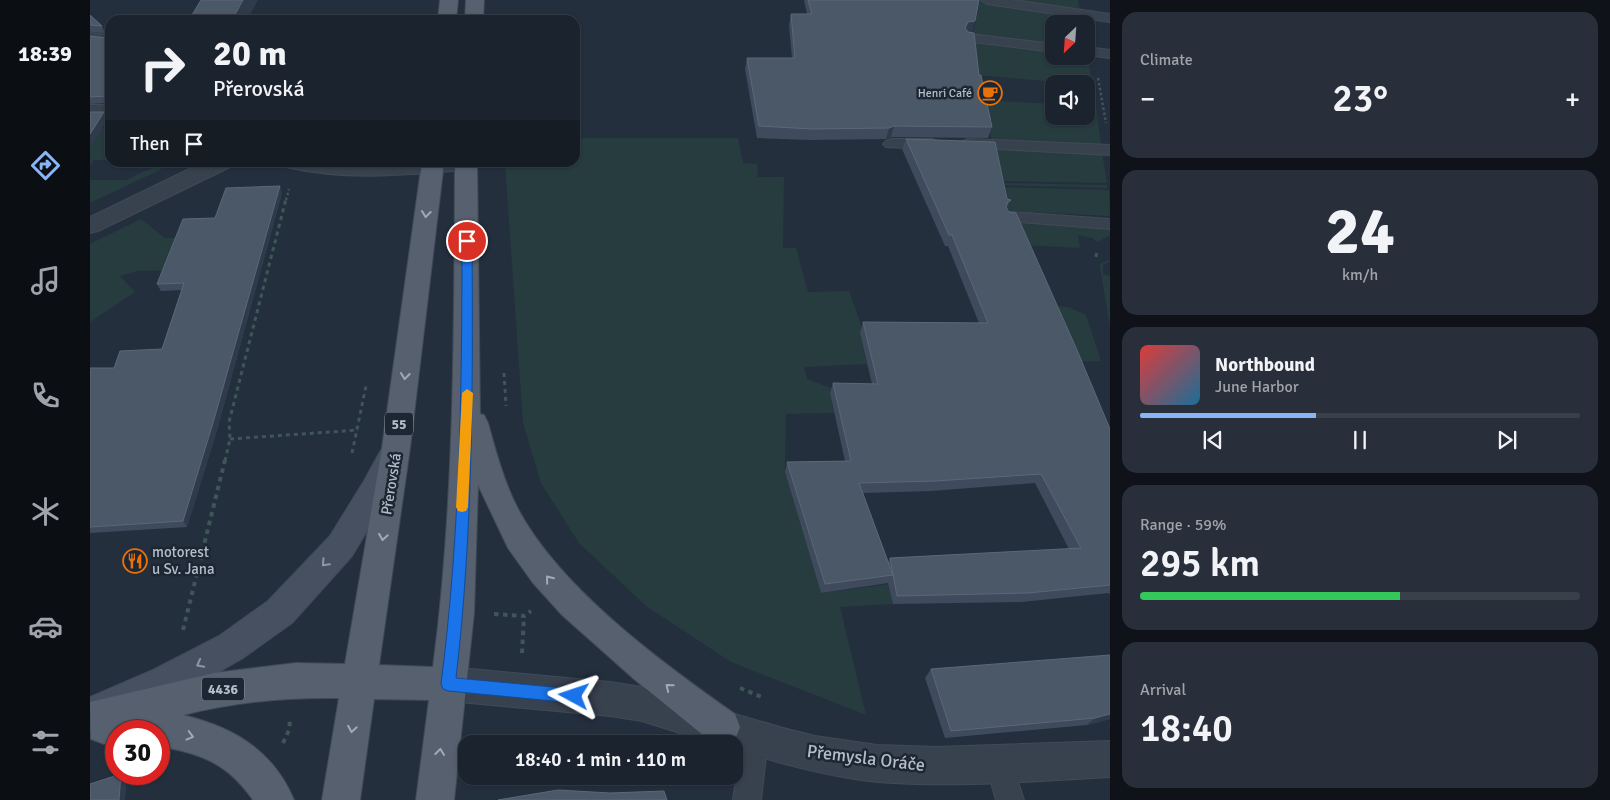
<!DOCTYPE html>
<meta charset="utf-8">
<style>
body{margin:0;font-family:Signika,sans-serif;background:#282f3a;color:#f1f3f6;height:100vh;display:flex;flex-direction:column;font-size:19px;white-space:nowrap}
*{box-sizing:border-box;margin:0}
p{font-size:16px;color:#a0a4aa}
.icon{flex:none;width:28px;height:28px;fill:none;stroke:currentColor;stroke-width:2;stroke-linecap:round;stroke-linejoin:round}
.map{position:relative;flex:1;overflow:hidden}
.drawer{display:flex;flex-direction:column;gap:12px;padding:12px;background:#0f1319;width:500px}
.drawer>*{flex:none}
.guide{position:absolute;left:15px;top:15px;width:475px;height:152px;border-radius:15px;box-shadow:0 1px 4px #0004,0 0 0 1px #39404a;background:#1b232e;color:#f1f3f6;overflow:hidden}
.needle{width:32px;rotate:205deg}
.tools{position:absolute;left:955px;top:15px;display:grid;gap:10px}
.tools a{display:grid;place-items:center;width:50px;height:50px;border-radius:10px;background:#1b232e;box-shadow:0 1px 4px #0004,0 0 0 1px #39404a;font-size:25px}
.speed{position:absolute;left:15px;top:720px;display:flex;gap:10px;font-size:25px;font-weight:700;text-align:center}
.speed>*{display:grid;place-content:center;width:65px;height:65px;border-radius:50%;background:#1b232e;box-shadow:0 1px 4px #0004,0 0 0 1px #39404a;line-height:1}
.speed .limit{border:8px solid #d22;background:#fff;color:#111}
.pin{position:absolute;display:grid;place-items:center;width:42px;height:42px;color:#fff;margin:-21px;border:2px solid #fff;border-radius:50%;box-shadow:0 1px 5px #0007}
.me{position:absolute;width:55px;margin:-28px;rotate:275deg;stroke-linejoin:round;filter:drop-shadow(0 0 4px #0008)}
.turn{display:flex;align-items:center;gap:18px;height:105px;padding:0 25px;font-size:22px}
.turn .icon{width:65px;height:65px;stroke-width:2.5}
.turn b{display:block;font-size:35px;line-height:42px}
.then{display:flex;align-items:center;height:48px;padding:0 25px;background:#0003;gap:10px;font-size:19px}
.big{font-size:38px;font-weight:600;line-height:1.1}
.drawer .tile{flex:1;display:flex;flex-direction:column;justify-content:center;gap:8px;min-width:0;padding:0 18px;border-radius:15px;background:#282f3a}
.drawer .dial{align-items:center;gap:0}
.dial b{font-size:65px;line-height:1}
.song{display:flex;align-items:center;gap:15px}
.cover{width:60px;height:60px;border-radius:8px;background:linear-gradient(135deg,hsl(0 70% 55%),hsl(200 70% 35%))}
.played{height:5px;border-radius:2px;background:linear-gradient(90deg,#8ab4f8 40%,#39404a 40%)}
.keys{display:flex;justify-content:space-around;direction:ltr}
.heat{display:flex;justify-content:space-between;align-items:center;font-size:28px;direction:ltr}
.charge{height:8px;border-radius:4px;background:linear-gradient(90deg,#34c759 59%,#39404a 0)}
.trip{position:absolute;left:368px;top:735px;width:285px;height:50px;border-radius:15px;background:#1b232e;box-shadow:0 1px 4px #0004,0 0 0 1px #39404a;font-weight:600;line-height:50px;text-align:center}
main{display:flex;flex:1;min-height:0}
.dock{display:flex;flex-direction:column;width:90px;justify-content:space-around;align-items:center;background:#0b0e12;color:#a0a4aa}
.dock .icon{width:35px;height:35px}
.dock .active{color:#8ab4f8}
.dock b{font-size:22px;color:#f1f3f6}
.map>svg:first-child{display:block}
.green{fill:#263c3f}
.lines{fill:none;stroke-linecap:round;stroke-linejoin:round}
.lane-casing{stroke:#414a57;stroke-width:2}
.street-casing{stroke:#414a57;stroke-width:2}
.secondary-casing{stroke:#414a57;stroke-width:2}
.primary-casing{stroke:#414a57;stroke-width:2}
.path-far2{stroke:#3f5557;stroke-width:2.5;stroke-dasharray:2.5 2.5;stroke-linecap:butt}
.path-far1{stroke:#3f5557;stroke-width:3;stroke-dasharray:4 4;stroke-linecap:butt}
.path{stroke:#3f5557;stroke-width:4;stroke-dasharray:4.5 4.5;stroke-linecap:butt}
.lane{fill:#38414e;fill-rule:evenodd}
.street{fill:#38414e;fill-rule:evenodd}
.secondary{fill:#465061;fill-rule:evenodd}
.primary{fill:#56606e;fill-rule:evenodd}
.wall{fill:#3f4b5c;fill-rule:evenodd}
.shaded-wall{fill:#2f3b4b}
.building{fill:#4b5868;stroke:#5c6777}
.oneway{stroke:#a1aab7}
.oneway2{stroke:#8e96a5}
.route{fill:#1a73e8;stroke:#114b97}
.slow{fill:#f59e0b}
.labels{text-anchor:middle;stroke-width:5;stroke-linejoin:round;paint-order:stroke}
.far-poi-label{font-size:12px;fill:#b4bcc9;stroke:#1d2633;text-anchor:end}
.shield{fill:#1d2633;stroke:#878f9c;stroke-width:1}
.shield-label{font-size:14px;font-weight:bold;fill:#b4bcc9}
.street-label{font-size:15px;fill:#b4bcc9;stroke:#1d2633}
.poi-label{font-size:15px;fill:#b4bcc9;stroke:#1d2633;text-anchor:start}
.near-street-label{font-size:18px;fill:#b4bcc9;stroke:#1d2633}
</style>
<main>
<nav class="dock">
<b>18:39</b>
<svg class="icon active" aria-label="directions" viewBox="0 0 24 24"><path d="M12 3l9 9-9 9-9-9zM9 14v-3h6M13 9l2 2-2 2"/></svg>
<svg class="icon" aria-label="music" viewBox="0 0 24 24"><path d="M9 18V5l10-2v13"/><circle cx="6" cy="18" r="3"/><circle cx="16" cy="16" r="3"/></svg>
<svg class="icon" aria-label="phone" viewBox="0 0 24 24"><path d="M5 4h4l2 5-3 2q2 4 5 5l2-3 5 2v4C11 20 4 13 5 4z"/></svg>
<svg class="icon" aria-label="climate" viewBox="0 0 24 24"><path d="M12 3v18M4 7l16 10M4 17L20 7"/></svg>
<svg class="icon" aria-label="car" viewBox="0 0 24 24"><path d="M5 17H2v-5l4-1 3-4h7l3 4 3 1v5h-3M9 17h6M6 11h13"/><circle cx="7" cy="17" r="2"/><circle cx="17" cy="17" r="2"/></svg>
<svg class="icon" aria-label="filters" viewBox="0 0 24 24"><path d="M4 7h16M4 17h16"/><circle cx="9" cy="7" r="2"/><circle cx="15" cy="17" r="2"/></svg>
</nav>
<div class="map">
<svg width="1020" height="800" viewBox="0 0 1020 800">
<rect width="100%" height="100%" fill="#242f3e"/>
<g class="green">
<polygon points="910,0 988,0 990,11"/>
<polygon points="890,1 991,16 992,24 964,24 964,45 882,37"/>
<polygon points="882,42 964,50 964,56 996,56 997,54 1002,85 885,75"/>
<polygon points="996,98 1005,99 1011,144 902,141 893,100 964,104 964,116 996,116 996,104 998,104"/>
<polygon points="0,128 20,128 20,160 4,160 0,166"/>
<polygon points="485,138 648,138 653,163 667,164 668,177 694,177 693,248 706,248 718,292 759,291 774,333 770,333 777,364 714,367 717,379 741,388 740,393 744,413 696,414 695,472 731,593 799,584 803,604 750,607 776,715 641,662 556,606 489,543 451,483 433,423 415,163 485,162"/>
<polygon points="902,147 1012,152 1017,183 911,181"/>
<polygon points="66,166 72,169 0,203 0,180 36,180"/>
<polygon points="910,183 1017,185 1017,188 911,185"/>
<polygon points="909,187 1019,190 1020,216 919,211"/>
<polygon points="51,219 75,238 180,234 90,270 48,271 30,276 45,292 0,322 0,244"/>
<polygon points="923,222 1020,229 1020,235 1008,242 1002,238 988,235 990,248 933,245"/>
<polygon points="1018,260 1020,261 1013,265 1013,274 1020,276 1020,326 1010,267 1010,264"/>
<polygon points="964,306 979,307 996,315 1011,361 983,362"/>
</g>
<g class="lines">
<g class="lane-casing">
<g id="lane">
<polygon points="891,0 923,0 1020,14 1020,22 897,4"/>
<polygon points="0,33 20,35 20,43 0,41"/>
<polygon points="880,34 964,44 964,52 875,41 873,38 875,35"/>
<polygon points="996,47 1020,50 1020,58 996,55"/>
<polygon points="801,139 842,139 847,141 850,144 847,147 842,149 796,147 793,144 796,141"/>
<polygon points="878,139 1020,145 1020,155 873,147 870,144 873,141"/>
<polygon points="921,212 1020,219 1020,229 915,221 913,217 915,213"/>
<polygon points="665,725 674,729 678,738 671,800 643,800 652,738 656,729"/>
<polygon points="909,752 919,755 934,800 906,800 896,765 899,755"/>
</g>
</g>
<g class="street-casing">
<g id="street">
<rect x="0" y="105" width="20" height="12"/>
<polygon points="114,162 142,162 140,167 8,231 0,233 0,217"/>
<path d="M 194,162 L 386,162 L 387,164 L 384,169 L 376,170 C 315,175 256,181 196,167 Z"/>
<path d="M 359,667 L 520,682 L 552,687 L 693,728 L 725,736 L 787,745 L 846,747 L 1020,741 L 1020,777 C 943,781 865,788 788,782 C 739,777 691,764 644,749 L 644,744 L 625,744 L 552,721 L 520,716 L 359,701 L 347,696 L 342,684 L 347,672 Z"/>
</g>
</g>
<g class="secondary-casing">
<polygon id="secondary" points="301,446 311,450 316,458 296,499 262,556 202,623 153,658 122,676 87,694 0,733 0,697 63,670 129,636 178,601 240,536 274,481 291,450"/>
</g>
<g class="primary-casing">
<g id="primary">
<polygon points="350,0 368,0 366,20 348,20"/>
<polygon points="376,0 394,0 393,20 375,20"/>
<path d="M 332,162 L 354,162 L 320,448 L 289,665 L 343,667 C 365,500 364,330 365,162 L 387,162 L 390,414 L 394,415 L 398,423 C 406,452 414,482 428,509 C 470,588 572,663 645,714 L 650,727 L 645,740 L 635,744 L 619,740 L 544,679 L 472,615 L 443,583 L 418,548 L 388,485 L 384,613 L 364,800 L 326,800 L 339,700 L 284,699 L 270,800 L 232,800 L 249,698 C 196,697 144,702 93,715 C 143,727 183,750 204,800 L 163,800 C 137,763 112,754 69,746 L 69,731 L 26,731 L 26,744 L 14,744 L 1,739 L 0,702 L 124,673 L 206,663 L 255,664 L 292,448 Z"/>
</g>
</g>
<g class="path-far2">
<polyline points="1008,78 1016,123"/>
<polyline points="196,200 199,189"/>
</g>
<g class="path-far1">
<polyline points="1006,257 1007,250"/>
<polyline points="414,373 416,406"/>
<polyline points="140,439 268,430"/>
<polyline points="262,453 276,386"/>
<polyline points="135,461 140,439 139,422 196,199"/>
</g>
<g class="path">
<polyline points="404,614 434,616 441,611"/>
<polyline points="93,630 135,460"/>
<polyline points="432,653 434,616"/>
<polyline points="650,688 674,698"/>
<polyline points="193,743 199,730 200,721"/>
</g>
<use href="#lane" class="lane"/>
<use href="#street" class="street"/>
<use href="#secondary" class="secondary"/>
<use href="#primary" class="primary"/>
</g>
<g class="wall">
<polygon points="714,0 889,0 881,32 889,75 902,127 898,138 801,137 796,139 720,140 667,138 655,69 657,58 702,58 699,25 701,14 717,14"/>
<polygon points="0,15 12,26 15,33 0,32"/>
<polygon points="20,34 20,108 18,103 0,104 0,36 17,38"/>
<path d="M 816,139 L 917,199 L 921,200 L 917,209 L 1020,429 L 1020,595 L 1019,593 L 931,602 L 803,604 L 798,583 L 731,593 L 695,472 L 697,462 L 755,461 L 740,393 L 743,383 L 782,384 L 770,333 L 773,322 L 889,323 L 858,246 L 855,246 L 812,149 ZM 945,483 L 979,549 L 800,558 L 798,562 L 773,493 L 841,491 Z"/>
<polygon points="192,193 127,430 97,527 0,533 0,368 24,368 72,349 92,290 71,291 67,284 125,218"/>
<polygon points="841,669 1020,719 997,725 855,738 835,678"/>
</g>
<g class="shaded-wall">
<polygon points="153,0 168,0 157,20 142,20"/>
<polygon points="885,21 882,32 875,33 875,28 878,22"/>
<polygon points="14,112 18,119 0,147 0,134"/>
<polygon points="804,126 801,137 796,139 799,128"/>
<polygon points="190,186 192,193 127,430 97,527 93,521"/>
<polygon points="921,200 917,211 913,212 918,202"/>
<polygon points="1020,714 1020,719 997,725 1005,718"/>
<polygon points="31,774 37,779 35,800 29,800"/>
</g>
<g class="building">
<polygon points="111,0 153,0 142,20 99,20"/>
<polygon points="718,0 889,0 885,21 878,22 875,28 878,32 884,33 889,75 891,75 902,127 804,126 799,128 722,129 669,126 657,58 705,58 701,14 722,14"/>
<polygon points="0,15 12,26 0,25"/>
<polygon points="19,33 20,34 20,103 19,105 17,96 0,97 0,36 17,38"/>
<polygon points="0,112 14,112 0,134"/>
<polygon points="816,139 905,142 917,199 921,200 918,202 916,207 919,212 926,213 987,350 1020,429 1020,585 938,593 807,596 800,558 991,548 951,474 845,481 769,483 803,575 735,584 697,462 761,461 743,383 788,384 773,322 898,323 862,235 859,235"/>
<polygon points="190,186 123,423 93,521 0,527 0,368 24,368 30,351 72,349 94,283 67,284 93,219 125,218 136,188"/>
<polygon points="1020,655 1020,714 1005,718 861,731 841,669"/>
<polygon points="31,774 29,800 0,800 0,784"/>
<polygon points="468,790 520,793 574,791 577,800 408,800"/>
</g>
<defs><path id="oneway-chevron" d="M-2-3.5L2.5 0L-2 3.5" fill="none" stroke-width="1.6" stroke-linecap="round" stroke-linejoin="round" transform="scale(1.25)"/></defs>
<g class="oneway">
<use href="#oneway-chevron" transform="translate(336 214) rotate(97)"/>
<use href="#oneway-chevron" transform="translate(315 376) rotate(97)"/>
<use href="#oneway-chevron" transform="translate(293 537) rotate(99)"/>
<use href="#oneway-chevron" transform="translate(459 579) rotate(-129)"/>
<use href="#oneway-chevron" transform="translate(579 687) rotate(-141)"/>
<use href="#oneway-chevron" transform="translate(262 729) rotate(99)"/>
<use href="#oneway-chevron" transform="translate(100 736) rotate(15)"/>
<use href="#oneway-chevron" transform="translate(350 752) rotate(-83)"/>
</g>
<g class="oneway2">
<use href="#oneway-chevron" transform="translate(235 563) rotate(133)"/>
<use href="#oneway-chevron" transform="translate(110 664) rotate(152)"/>
</g>
<path class="route" d="M 377,238 L 382,241 C 383,387 383,533 366,678 L 484,689 L 489,691 L 491,696 L 489,701 L 484,703 L 358,691 L 353,689 L 351,684 C 370,537 372,389 372,241 Z"/>
<polygon class="slow" points="377,389 383,393 378,507 376,511 372,512 368,511 366,507 372,393"/>
<defs>
<g id="cafe-ring" transform="scale(1.25)"><circle r="9.5" fill="#1d2633" stroke="#e8710a" stroke-width="1.5"/><path d="M-5.5-4.5H6V0H3Q3 3.5 0 3.5H-2.5Q-5.5 3.5-5.5 0ZM3-3.2v2h1.7v-2ZM-6 4.5H4V6H-6Z" fill="#e8710a"/></g>
<g id="restaurant-ring" transform="scale(1.25)"><circle r="9.5" fill="#1d2633" stroke="#e8710a" stroke-width="1.5"/><path d="M-5-6h1v4h1v-4h1v4h1v-4h1v5L-1.5 .5V6h-2V.5L-5-1ZM5-6V6H3V1.5H1.5Q1.5-4 5-6Z" fill="#e8710a"/></g>
</defs>
<g fill-rule="evenodd">
<use href="#cafe-ring" x="900" y="93"/>
<use href="#restaurant-ring" x="45" y="561"/>
</g>
<g class="labels">
<g class="far-poi-label">
<text x="882" y="97">Henri Café</text>
</g>
<g class="shield">
<rect x="295" y="412.5" width="28" height="23" rx="4"/>
<rect x="112" y="677.5" width="42" height="23" rx="4"/>
</g>
<g class="shield-label">
<text x="309" y="429">55</text>
<text x="133" y="694">4436</text>
</g>
<g class="street-label">
<text transform="translate(301 484) rotate(-81)" y="5">Přerovská</text>
</g>
<g class="poi-label">
<text x="62" y="557">motorest<tspan x="62" dy="17">u Sv. Jana</tspan></text>
</g>
<g class="near-street-label">
<text transform="translate(776 758) rotate(7)" y="6">Přemysla Oráče</text>
</g>
</g>
</svg>
<div class="tools">
<a><svg class="needle" viewBox="-14 -14 28 28"><path d="M0-13l5 13h-10z" fill="#e53935"/><path d="M0 13l5-13h-10z" fill="#a0a4aa"/></svg></a>
<a><svg class="icon" aria-label="sound" viewBox="0 0 24 24"><path d="M4 9h4l5-4v14l-5-4H4zM17 9q2 3 0 6"/></svg></a>
</div>
<div class="speed"><div class="limit">30</div></div>
<div class="pin" style="left:377px;top:241px;background:#d93025"><svg class="icon" aria-label="arrive" viewBox="0 0 24 24"><path d="M6 21V4h12l-3 4 3 4H6"/></svg></div>
<svg class="me" style="left:484px;top:696px" viewBox="-20 -20 40 40"><path d="M0-17L14 15 0 8-14 15z" fill="#1a73e8" stroke="#fff" stroke-width="4"/></svg>
<div class="trip">18:40 · 1 min · 110 m</div>
<div class="guide">
<div class="turn"><svg class="icon" aria-label="right" viewBox="0 0 24 24"><path d="M7 20v-9h11M14 6l5 5-5 5"/></svg><div><b>20 m</b>Přerovská</div></div>
<div class="then">Then<svg class="icon" aria-label="arrive" viewBox="0 0 24 24"><path d="M6 21V4h12l-3 4 3 4H6"/></svg></div>
</div>
</div>
<section class="drawer">
<div class="tile"><p>Climate</p>
<div class="heat"><a>−</a><b class="big">23°</b><a>+</a></div>
</div>
<div class="tile dial"><b>24</b><p>km/h</p></div>
<div class="tile">
<div class="song"><i class="cover"></i><div><b>Northbound</b><p>June Harbor</p></div></div>
<div class="played"></div>
<div class="keys"><svg class="icon" aria-label="previous" viewBox="0 0 24 24"><path d="M18 5L8 12l10 7zM5 5v14"/></svg><svg class="icon" aria-label="pause" viewBox="0 0 24 24"><path d="M8 5v14M16 5v14"/></svg><svg class="icon" aria-label="next" viewBox="0 0 24 24"><path d="M6 5l10 7-10 7zM19 5v14"/></svg></div>
</div>
<div class="tile"><p>Range · 59%</p><b class="big">295 km</b><div class="charge"></div></div>
<div class="tile"><p>Arrival</p><b class="big">18:40</b></div>
</section>
</main>
